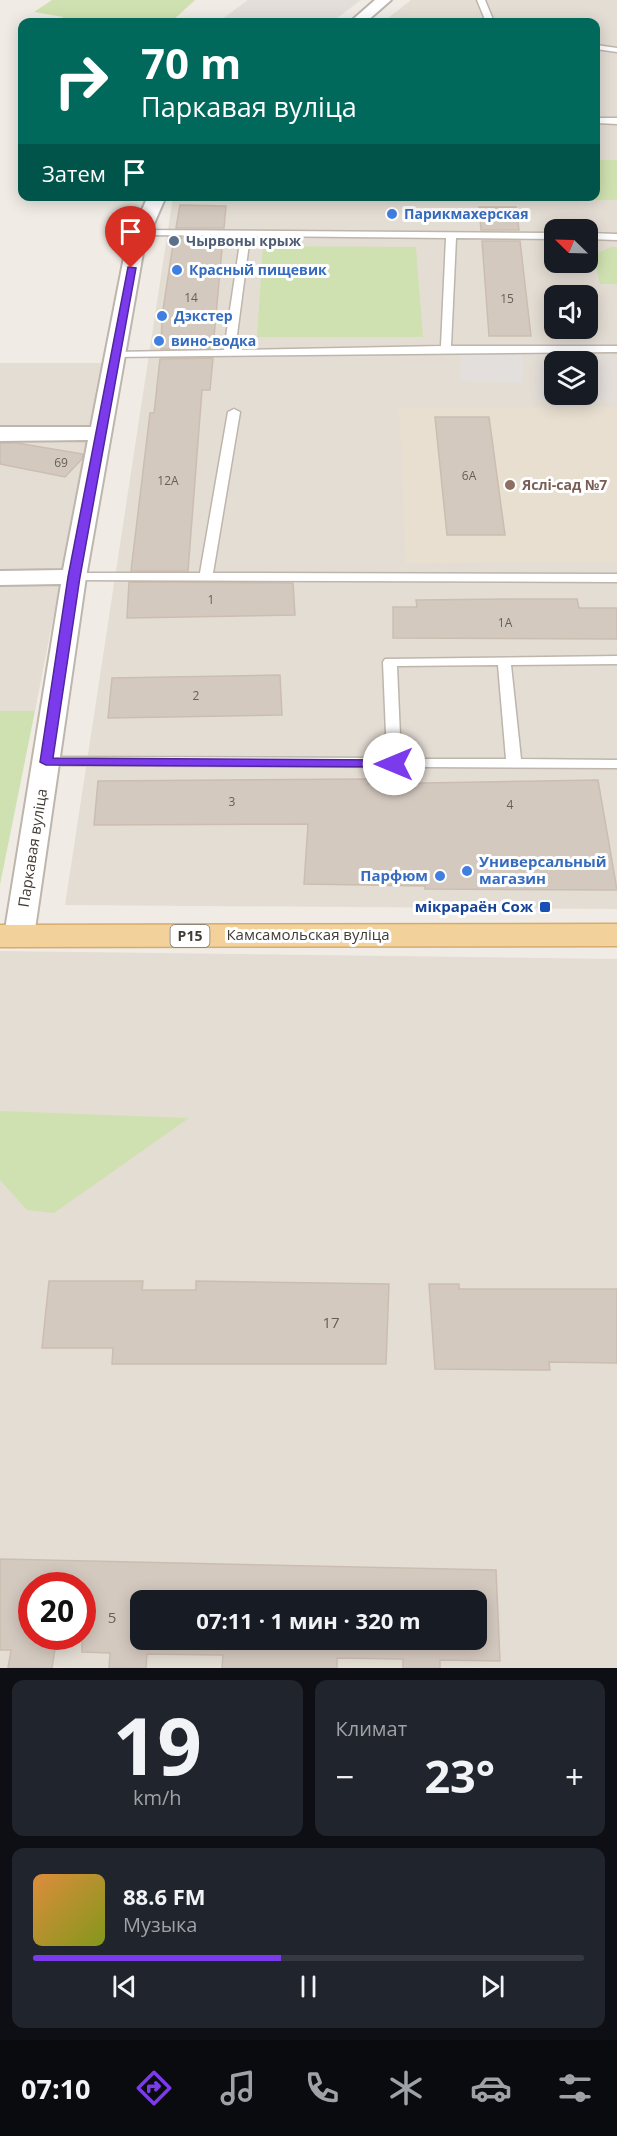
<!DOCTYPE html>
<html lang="ru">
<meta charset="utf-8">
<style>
body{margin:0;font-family:"Open Sans",sans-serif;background:#20242c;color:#f1f3f6;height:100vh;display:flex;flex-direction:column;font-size:22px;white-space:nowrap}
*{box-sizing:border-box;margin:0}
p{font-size:20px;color:#9ea1a6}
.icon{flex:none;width:33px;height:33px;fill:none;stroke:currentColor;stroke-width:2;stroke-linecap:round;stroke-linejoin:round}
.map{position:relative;height:1668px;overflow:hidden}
.details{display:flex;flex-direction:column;gap:12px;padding:12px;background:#0d0f14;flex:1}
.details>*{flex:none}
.guide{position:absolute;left:18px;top:18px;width:582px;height:183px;border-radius:12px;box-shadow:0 3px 15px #0003;background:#00695c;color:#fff;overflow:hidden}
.needle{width:39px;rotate:293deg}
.fabs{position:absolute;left:544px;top:219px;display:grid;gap:12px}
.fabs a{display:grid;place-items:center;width:54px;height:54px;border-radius:12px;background:#171b24;box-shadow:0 3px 15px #0003;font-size:30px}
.speed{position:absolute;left:18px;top:1572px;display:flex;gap:12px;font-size:30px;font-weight:700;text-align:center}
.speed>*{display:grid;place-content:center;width:78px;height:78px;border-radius:50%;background:#171b24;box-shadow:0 3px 15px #0003;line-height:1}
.speed .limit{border:9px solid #d22;background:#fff;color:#111}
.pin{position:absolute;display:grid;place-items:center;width:51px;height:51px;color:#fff;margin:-62px -26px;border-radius:50% 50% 50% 0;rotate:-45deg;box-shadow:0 0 6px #0007}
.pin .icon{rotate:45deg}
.me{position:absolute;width:66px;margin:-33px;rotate:270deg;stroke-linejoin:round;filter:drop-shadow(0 0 4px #0008)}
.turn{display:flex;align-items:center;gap:21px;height:126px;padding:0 24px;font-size:27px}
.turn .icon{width:78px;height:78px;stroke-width:2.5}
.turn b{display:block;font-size:42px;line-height:51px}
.then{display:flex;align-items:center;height:57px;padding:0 24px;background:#0003;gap:12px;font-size:22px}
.big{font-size:45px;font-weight:700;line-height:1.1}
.details .card{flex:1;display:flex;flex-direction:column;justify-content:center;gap:9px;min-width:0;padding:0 21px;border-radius:12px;background:#20242c}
.details .dial{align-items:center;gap:0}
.dial b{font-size:78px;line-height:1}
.song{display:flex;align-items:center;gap:18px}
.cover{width:72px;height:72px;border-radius:9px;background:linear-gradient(135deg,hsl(30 70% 55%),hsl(70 70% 35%))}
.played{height:6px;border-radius:3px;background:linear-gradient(90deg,#7c3aed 45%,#363941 45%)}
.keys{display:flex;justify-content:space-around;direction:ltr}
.heat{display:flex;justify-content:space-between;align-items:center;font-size:33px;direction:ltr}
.details .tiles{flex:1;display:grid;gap:12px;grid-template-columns:1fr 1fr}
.card:last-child{grid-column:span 2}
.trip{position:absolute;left:130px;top:1590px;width:357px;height:60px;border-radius:12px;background:#171b24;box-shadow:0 3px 15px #0003;font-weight:700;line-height:60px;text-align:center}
.dock{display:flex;height:96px;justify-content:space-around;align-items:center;background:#090b0e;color:#9ea1a6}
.dock .icon{width:42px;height:42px}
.dock .selected{color:#7c3aed}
.dock b{font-size:27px;color:#f1f3f6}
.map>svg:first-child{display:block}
.residential{fill:#e4ddd4;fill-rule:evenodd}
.industrial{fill:#e3deda;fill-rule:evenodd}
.education{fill:#e8dfd0}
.green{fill:#d0e1b1}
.parking{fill:#e2dfdd}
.building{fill:#d4c9bf;stroke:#cbbeb0;stroke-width:1.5;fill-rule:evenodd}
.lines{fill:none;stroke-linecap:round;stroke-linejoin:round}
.service-casing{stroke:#beb5ac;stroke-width:3}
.minor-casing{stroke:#beb5ac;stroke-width:4}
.primary-casing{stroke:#d6ac6d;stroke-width:3}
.service{fill:#fff;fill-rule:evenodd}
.minor{fill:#fff;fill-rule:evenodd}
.primary{fill:#f3d19b;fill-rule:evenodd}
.route{fill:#7c3aed;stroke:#51269a;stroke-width:1.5}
.shop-dot{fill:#3f7fe0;stroke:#fff;stroke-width:2}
.service-dot{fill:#5c6f8a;stroke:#fff;stroke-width:2}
.education-dot{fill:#8d6e63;stroke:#fff;stroke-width:2}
.transit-dot{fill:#1a4fb4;stroke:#fff;stroke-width:2}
.labels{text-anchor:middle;stroke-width:6;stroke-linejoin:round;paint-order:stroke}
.number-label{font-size:12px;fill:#665f58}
.far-shop-label{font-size:14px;font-weight:bold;fill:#366cbe;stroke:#fff;text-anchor:start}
.far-service-label{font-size:14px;font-weight:bold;fill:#4e5e75;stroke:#fff;text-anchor:start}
.far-education-label{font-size:14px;font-weight:bold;fill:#785e54;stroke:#fff;text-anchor:start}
.shield{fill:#fff;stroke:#7b7672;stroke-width:1.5}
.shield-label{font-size:14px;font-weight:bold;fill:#423c35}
.street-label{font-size:15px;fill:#423c35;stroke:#fff}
.shop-label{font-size:15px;font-weight:bold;fill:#366cbe;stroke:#fff;text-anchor:start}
.transit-label{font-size:15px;font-weight:bold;fill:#164399;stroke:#fff;text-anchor:end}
.near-number-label{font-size:15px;fill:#665f58}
</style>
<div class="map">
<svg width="617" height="1668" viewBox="0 0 617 1668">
<rect width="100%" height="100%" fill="#f0ece5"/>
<g class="residential">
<path d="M 411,0 L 617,0 L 617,909 L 65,905 L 173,197 L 596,196 L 596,22 L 383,22 ZM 555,230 L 588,230 L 588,262 L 555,262 ZM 555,296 L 588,296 L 588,328 L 555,328 ZM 555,362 L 588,362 L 588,394 L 555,394 Z"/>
<polygon points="0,363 103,363 35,711 0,711"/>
<path d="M 0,951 L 617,959 L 617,1668 L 0,1668 ZM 32,1586 L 82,1586 L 82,1636 L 32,1636 ZM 141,1600 L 477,1600 L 477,1640 L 141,1640 Z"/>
</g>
<g class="industrial">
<polygon points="248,0 361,0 332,22 218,22"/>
<path d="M 539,355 L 617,356 L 617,402 L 534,401 ZM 555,362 L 588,362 L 588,394 L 555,394 Z"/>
</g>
<polygon class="education" points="617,407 617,562 406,563 399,408"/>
<g class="green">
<polygon points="52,0 195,0 171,22 59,22 63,17 34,12"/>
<polygon points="596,160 617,160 617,200 464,201 463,197 596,196"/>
<polygon points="263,246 416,247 423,337 257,337"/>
<polygon points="611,247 617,247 617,284 600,284 593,255"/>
<polygon points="0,711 35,711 0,885"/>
<polygon points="0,1111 189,1118 54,1213 27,1210 0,1180"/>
</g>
<polygon class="parking" points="461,352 523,354 523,383 460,381"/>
<g class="building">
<polygon points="180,205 226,206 224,228 176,228"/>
<polygon points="479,207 516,207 519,230 481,230"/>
<polygon points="174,238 223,238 213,348 161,349 162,316"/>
<polygon points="482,241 520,241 531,336 489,336"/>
<polygon points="213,358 210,390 202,390 188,571 131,571 150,413 154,413 160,359"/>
<polygon points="435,417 489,417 505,535 447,535"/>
<polygon points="0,443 17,443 83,454 82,459 65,477 0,464"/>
<polygon points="129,582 293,583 295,615 127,618"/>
<polygon points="521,599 577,599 579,608 617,608 617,639 393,638 393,607 417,607 416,600"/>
<polygon points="280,675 282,715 108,718 112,678"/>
<polygon points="368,779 368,784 598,780 617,890 425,889 425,886 304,884 308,824 94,825 98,781"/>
<polygon points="49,1281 143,1281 142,1290 196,1290 196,1281 389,1284 386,1364 112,1364 113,1348 42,1348"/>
<polygon points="429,1284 459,1284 459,1289 617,1289 617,1363 549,1362 550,1370 435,1369"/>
<path d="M 0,1559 L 496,1570 L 500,1661 L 440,1660 L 440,1668 L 403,1668 L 403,1659 L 337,1658 L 337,1668 L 222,1668 L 223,1655 L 147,1654 L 146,1668 L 109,1668 L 110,1653 L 82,1652 L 82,1586 L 32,1586 L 32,1636 L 57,1636 L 52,1668 L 8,1668 L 11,1650 L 0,1650 ZM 141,1600 L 477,1600 L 477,1640 L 141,1640 Z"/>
</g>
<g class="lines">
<g class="service-casing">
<g id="service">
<polygon points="477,0 485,0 494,22 486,22"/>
<polygon points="596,45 617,48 617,52 596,49"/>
<polygon points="617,118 617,124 596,123 596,118"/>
<path d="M 139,230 L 555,233 L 555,239 L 456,238 L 451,346 L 617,346 L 617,352 L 111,357 L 111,353 L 115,352 L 224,350 L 241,236 L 142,235 L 139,234 ZM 250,236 L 446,238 L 441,346 L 235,350 Z"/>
<polygon points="588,233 617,234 617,240 588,239"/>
<polygon points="234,409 240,412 213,573 617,574 617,582 69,580 68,577 74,573 200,573 228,412"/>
<path d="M 617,656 L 617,664 L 511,665 L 521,759 L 617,760 L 617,768 L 46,765 L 39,761 L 46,757 L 387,758 L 383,662 L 385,659 ZM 498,665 L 506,759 L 401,759 L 397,666 Z"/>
</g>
</g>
<g class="minor-casing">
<g id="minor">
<polygon points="375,0 391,0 366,22 350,22"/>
<polygon points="148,196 166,196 144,247 86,577 34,936 30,943 19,946 8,943 4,936 61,584 0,585 0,571 63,570 88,440 0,441 0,427 91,427 126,247"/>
</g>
</g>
<g class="primary-casing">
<polygon id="primary" points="617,924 617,946 0,947 0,925"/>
</g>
<use href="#service" class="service"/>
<use href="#minor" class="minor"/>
<use href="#primary" class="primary"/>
</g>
<polygon class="route" points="128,267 136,268 80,577 53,758 394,760 401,764 399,767 46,765 40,762 68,577"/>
<g class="shop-dot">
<circle cx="392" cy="214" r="6"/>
<circle cx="177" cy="270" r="6"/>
<circle cx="162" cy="316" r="6"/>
<circle cx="159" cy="341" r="6"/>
<circle cx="467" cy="871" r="6"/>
<circle cx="440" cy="876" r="6"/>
</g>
<circle class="service-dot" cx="174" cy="241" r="6"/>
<circle class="education-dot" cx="510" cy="485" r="6"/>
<rect class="transit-dot" x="539" y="901" width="12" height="12" rx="3"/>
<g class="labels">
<g class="number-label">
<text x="191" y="302">14</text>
<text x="507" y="303">15</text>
<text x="61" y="467">69</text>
<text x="469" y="480">6А</text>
<text x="168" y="485">12А</text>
<text x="211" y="604">1</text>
<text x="505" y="627">1А</text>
<text x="196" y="700">2</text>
<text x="232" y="806">3</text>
<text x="510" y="809">4</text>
</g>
<g class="far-shop-label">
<text x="404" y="219">Парикмахерская</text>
<text x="189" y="275">Красный пищевик</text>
<text x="174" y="321">Дэкстер</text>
<text x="171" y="346">вино-водка</text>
</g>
<g class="far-service-label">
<text x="186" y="246">Чырвоны крыж</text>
</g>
<g class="far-education-label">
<text x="522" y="490">Яслі-сад №7</text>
</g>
<rect class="shield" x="170.5" y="925" width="39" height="22" rx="4.5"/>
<g class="shield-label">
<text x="190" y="941">Р15</text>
</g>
<g class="street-label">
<text transform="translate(33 848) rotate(-81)" y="5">Паркавая вуліца</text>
<text x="308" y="940">Камсамольская вуліца</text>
</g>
<g class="shop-label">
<text x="479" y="867">Универсальный<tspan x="479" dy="17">магазин</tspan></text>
<text x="428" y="881" text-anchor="end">Парфюм</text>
</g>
<g class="transit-label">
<text x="533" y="912">мікрараён Сож</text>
</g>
<g class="near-number-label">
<text x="331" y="1328">17</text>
<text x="112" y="1623">5</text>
</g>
</g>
</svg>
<div class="fabs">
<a><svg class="needle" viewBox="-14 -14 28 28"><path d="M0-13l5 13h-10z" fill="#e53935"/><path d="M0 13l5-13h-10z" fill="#9ea1a6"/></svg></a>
<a><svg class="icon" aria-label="sound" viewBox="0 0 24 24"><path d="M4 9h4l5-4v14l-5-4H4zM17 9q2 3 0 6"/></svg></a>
<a><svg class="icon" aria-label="layers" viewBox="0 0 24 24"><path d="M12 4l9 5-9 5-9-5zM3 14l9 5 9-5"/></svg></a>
</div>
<div class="speed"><div class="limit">20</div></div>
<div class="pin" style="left:131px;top:268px;background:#d93025"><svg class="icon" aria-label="arrive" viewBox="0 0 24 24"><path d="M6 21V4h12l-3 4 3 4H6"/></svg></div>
<svg class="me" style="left:394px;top:764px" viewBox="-20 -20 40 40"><circle r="19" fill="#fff"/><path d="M0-13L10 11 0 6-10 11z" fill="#7c3aed"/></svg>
<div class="trip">07:11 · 1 мин · 320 m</div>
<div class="guide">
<div class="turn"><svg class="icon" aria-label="right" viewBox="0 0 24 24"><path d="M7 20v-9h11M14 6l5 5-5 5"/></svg><div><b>70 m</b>Паркавая вуліца</div></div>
<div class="then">Затем<svg class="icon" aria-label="arrive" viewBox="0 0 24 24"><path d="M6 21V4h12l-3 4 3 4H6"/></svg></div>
</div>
</div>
<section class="details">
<div class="tiles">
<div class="card dial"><b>19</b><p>km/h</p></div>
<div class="card"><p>Климат</p>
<div class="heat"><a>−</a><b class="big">23°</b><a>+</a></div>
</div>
<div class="card">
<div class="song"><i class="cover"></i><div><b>88.6 FM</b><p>Музыка</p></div></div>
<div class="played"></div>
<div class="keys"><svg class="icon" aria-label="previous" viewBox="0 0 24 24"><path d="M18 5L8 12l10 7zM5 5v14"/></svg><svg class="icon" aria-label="pause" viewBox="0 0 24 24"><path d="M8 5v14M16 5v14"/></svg><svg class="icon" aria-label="next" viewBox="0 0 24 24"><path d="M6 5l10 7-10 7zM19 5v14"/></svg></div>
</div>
</div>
</section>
<nav class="dock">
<b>07:10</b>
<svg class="icon selected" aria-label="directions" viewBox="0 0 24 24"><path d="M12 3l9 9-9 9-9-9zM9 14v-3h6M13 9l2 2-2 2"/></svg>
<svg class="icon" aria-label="music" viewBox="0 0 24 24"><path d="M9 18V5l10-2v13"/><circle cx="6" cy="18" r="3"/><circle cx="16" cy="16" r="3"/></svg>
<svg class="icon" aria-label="phone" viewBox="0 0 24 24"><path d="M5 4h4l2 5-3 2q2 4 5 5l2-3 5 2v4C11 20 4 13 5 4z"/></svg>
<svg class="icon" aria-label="climate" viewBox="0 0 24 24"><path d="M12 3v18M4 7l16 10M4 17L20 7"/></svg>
<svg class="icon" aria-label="car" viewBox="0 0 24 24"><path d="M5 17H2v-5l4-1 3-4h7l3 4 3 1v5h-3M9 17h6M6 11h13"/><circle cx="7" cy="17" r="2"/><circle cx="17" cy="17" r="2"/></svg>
<svg class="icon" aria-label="filters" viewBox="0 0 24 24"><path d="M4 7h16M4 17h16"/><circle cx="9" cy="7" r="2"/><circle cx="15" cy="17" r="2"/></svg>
</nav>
